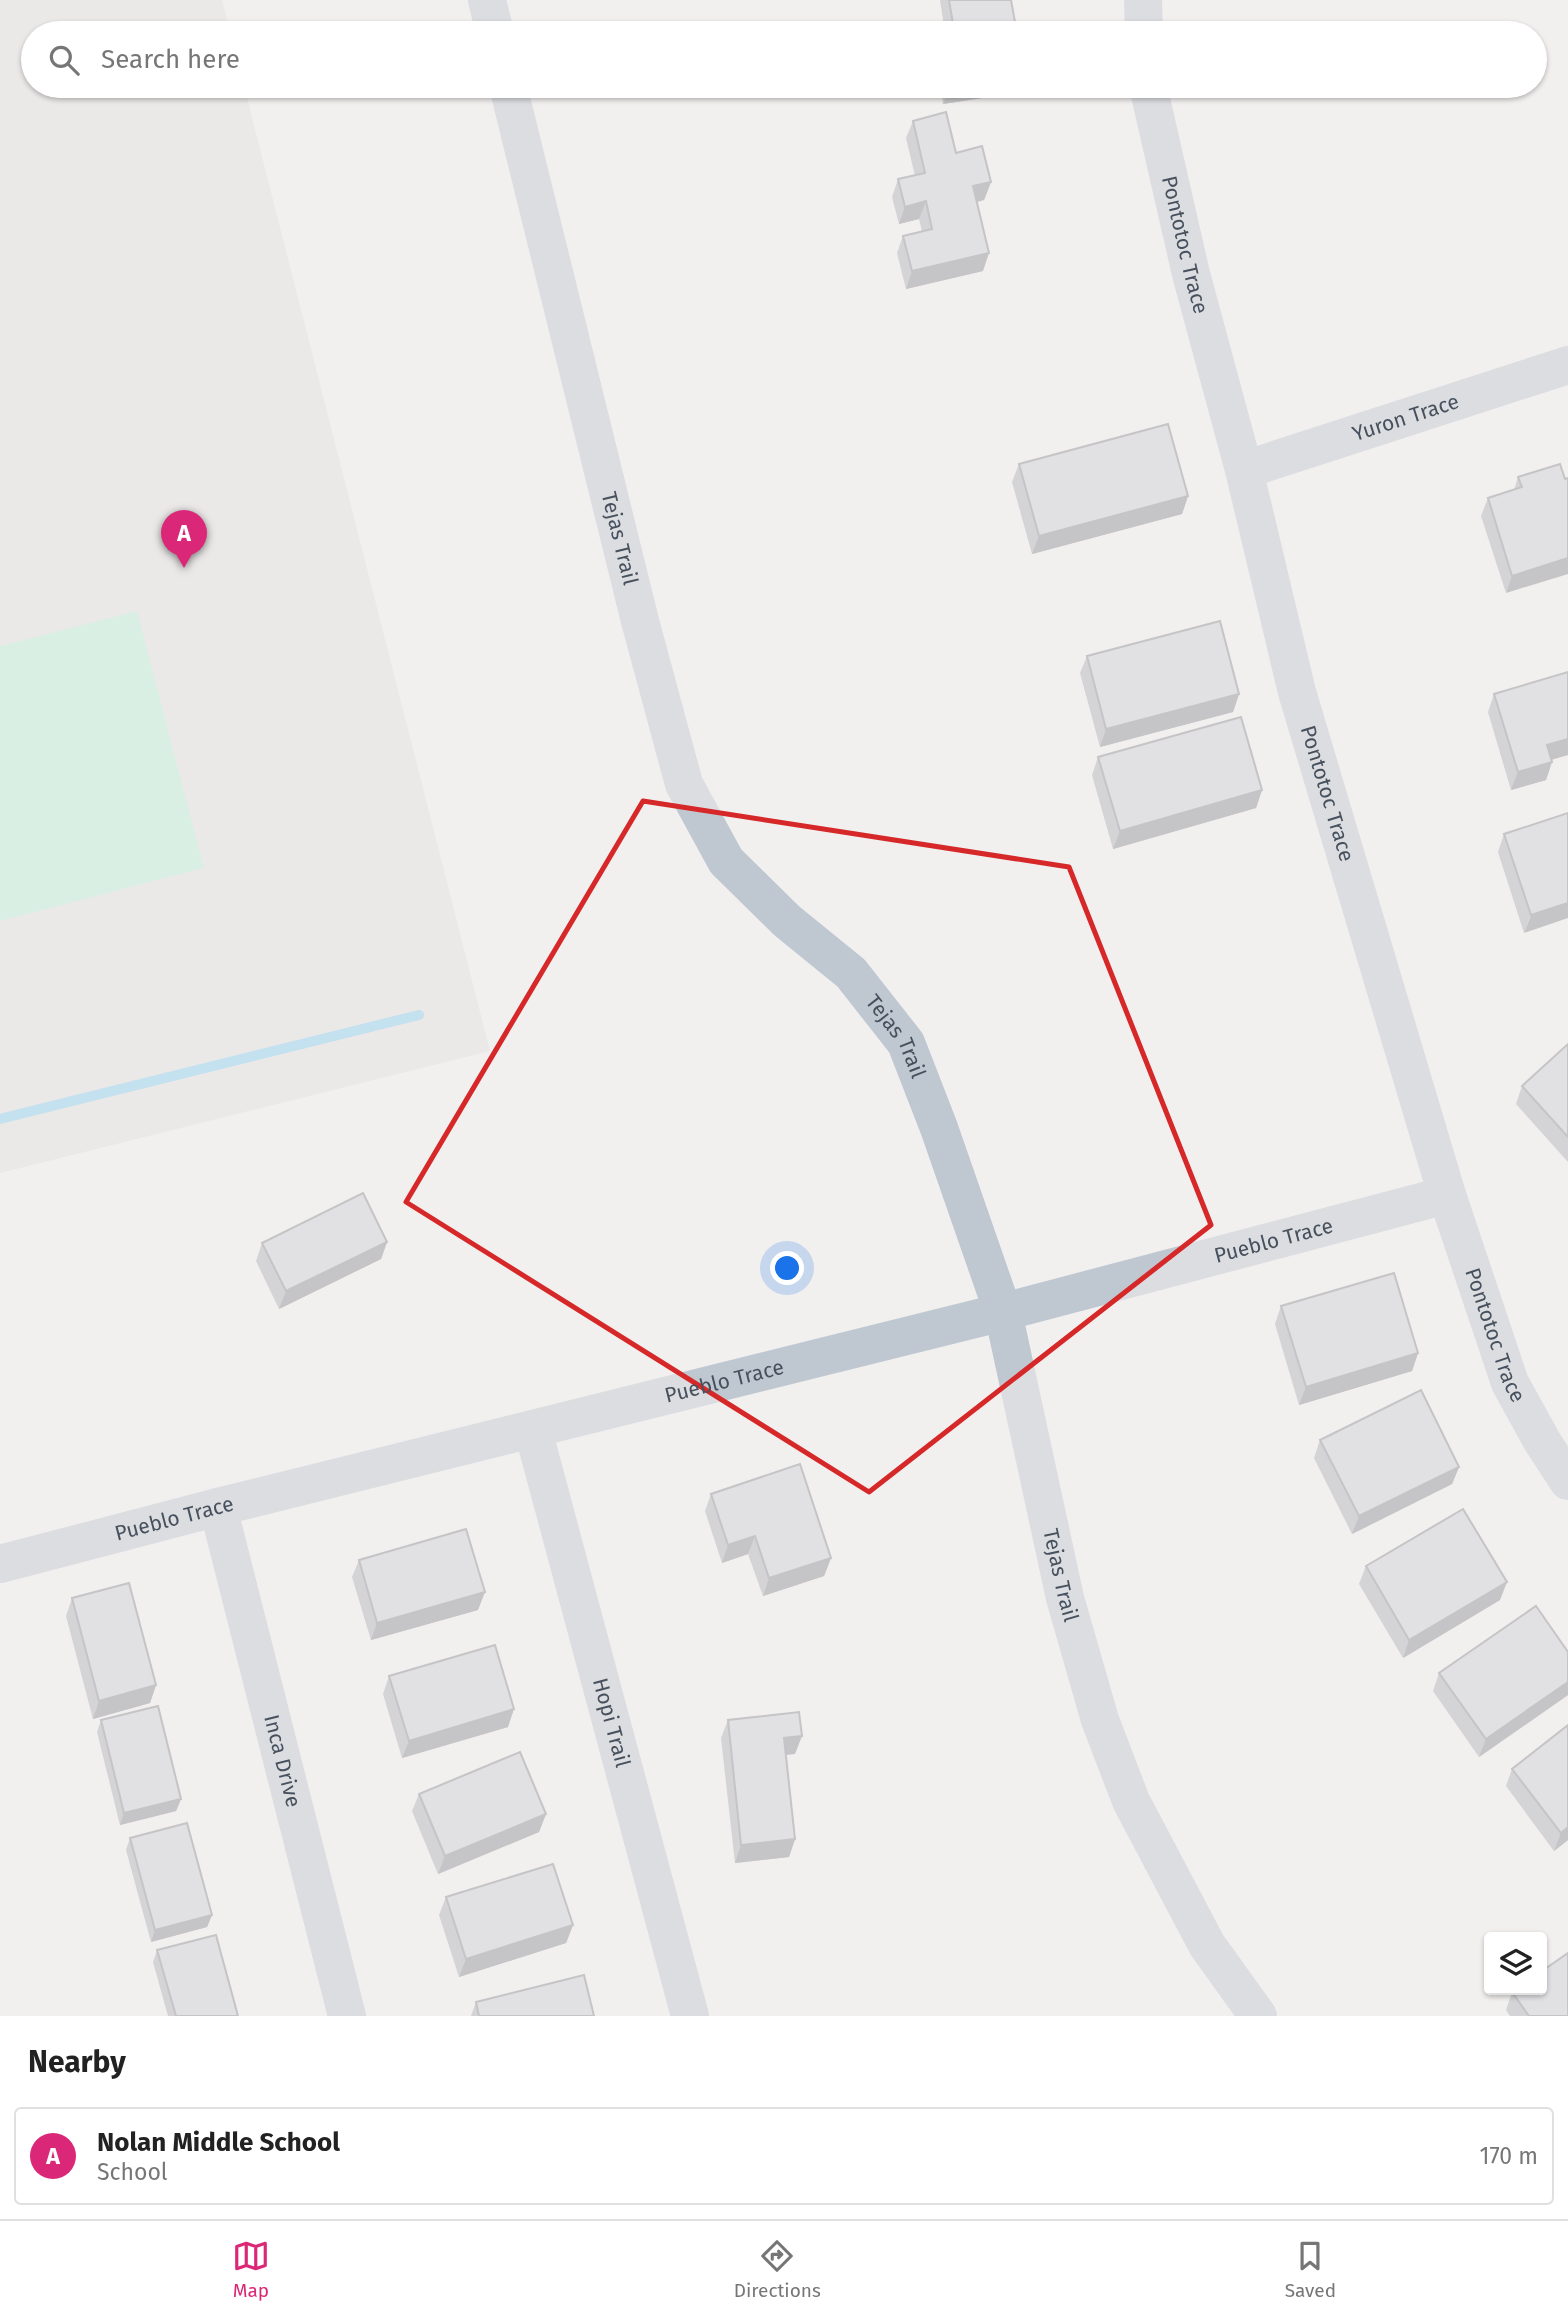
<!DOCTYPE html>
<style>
body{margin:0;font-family:"Fira Sans",sans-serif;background:#f6f6f6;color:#222}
.controls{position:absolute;right:21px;bottom:21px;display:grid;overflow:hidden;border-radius:7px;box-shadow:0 2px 5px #0004}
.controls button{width:63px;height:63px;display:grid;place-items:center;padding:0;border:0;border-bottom:2px solid #e0e0e0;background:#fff;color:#222;font:35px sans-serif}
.you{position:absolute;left:788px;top:1269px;width:24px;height:24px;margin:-18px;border:5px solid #fff;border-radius:50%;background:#1a73e8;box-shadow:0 0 0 10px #1a73e833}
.badge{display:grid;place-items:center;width:46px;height:46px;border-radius:50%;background:#db2777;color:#fff;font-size:23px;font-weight:700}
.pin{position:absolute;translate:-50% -58px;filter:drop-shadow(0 2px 4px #0008)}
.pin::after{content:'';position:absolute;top:37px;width:24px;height:21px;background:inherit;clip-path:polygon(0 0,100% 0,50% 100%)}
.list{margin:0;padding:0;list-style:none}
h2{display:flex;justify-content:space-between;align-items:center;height:91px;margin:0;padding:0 28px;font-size:30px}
h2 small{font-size:23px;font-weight:400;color:#767676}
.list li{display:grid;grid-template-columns:46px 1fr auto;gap:21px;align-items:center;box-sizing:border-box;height:98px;margin:0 14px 14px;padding:0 14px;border:2px solid #e0e0e0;border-radius:7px}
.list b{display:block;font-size:26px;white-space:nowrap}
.list p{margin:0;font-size:23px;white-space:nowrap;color:#767676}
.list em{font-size:23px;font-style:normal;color:#767676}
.icon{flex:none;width:38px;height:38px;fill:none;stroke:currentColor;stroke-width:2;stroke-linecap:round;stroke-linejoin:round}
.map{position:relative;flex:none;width:1568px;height:2016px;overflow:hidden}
.search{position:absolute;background:#fff;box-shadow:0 2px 5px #0004;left:21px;right:21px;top:21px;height:77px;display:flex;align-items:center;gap:18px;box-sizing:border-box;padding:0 24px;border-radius:38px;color:#767676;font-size:26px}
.sheet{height:203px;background:#fff}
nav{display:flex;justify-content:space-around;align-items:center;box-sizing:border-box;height:98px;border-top:2px solid #e0e0e0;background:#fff;font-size:19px;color:#767676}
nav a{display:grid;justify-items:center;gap:4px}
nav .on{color:#db2777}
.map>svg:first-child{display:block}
</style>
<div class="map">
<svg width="1568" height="2016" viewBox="0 0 1568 2016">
<rect width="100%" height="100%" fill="#f2efef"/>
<!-- education -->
<path fill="#e3e0e1" d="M0,0H222L231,33H33V86H244L490,1051L0,1173Z"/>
<!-- green -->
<path fill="#bdf0d5" d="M137,611L204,868L0,921V646Z"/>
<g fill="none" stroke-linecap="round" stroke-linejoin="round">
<!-- stream -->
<path stroke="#89d0ed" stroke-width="10" d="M0,1119L419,1015"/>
<!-- minor -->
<g stroke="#bfc8d1" stroke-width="38">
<path d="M487,0L495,33"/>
<path d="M1143,0L1144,33"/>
<path id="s1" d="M508,86L640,621L684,784L726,861L787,921L851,973L906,1043L939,1128L1003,1312L1065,1598L1100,1720L1131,1801L1207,1945L1258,2016"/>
<path id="s2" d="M1148,86L1191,274L1244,470L1297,692L1447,1195L1510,1383L1542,1441L1568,1481"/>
<path id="s3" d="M1244,470L1568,365"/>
<path id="s4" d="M533,1430L690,2016"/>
<path id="s5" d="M218,1507L347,2016"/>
<path id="s6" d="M0,1564L218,1507L1003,1312L1447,1195"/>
</g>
</g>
<!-- wall -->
<g fill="#afb1b6">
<path d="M940,0H1011L1017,33H938L940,26H944Z"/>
<path d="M940,86H1030L1028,91L943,104Z"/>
<path d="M913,121L956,153L991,182L984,200L977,202L983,271L906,289L897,253L903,236L922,231L919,219L899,224L892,197L898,179L915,176L906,138Z"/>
<path d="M1019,464L1188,496L1182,514L1032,554L1012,482Z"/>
<path d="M1560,464L1506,593L1481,516L1488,498L1514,490L1518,477Z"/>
<path d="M1087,656L1239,694L1233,712L1100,747L1080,673Z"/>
<path d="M1494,694L1552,760L1546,780L1511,790L1488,712Z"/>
<path d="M1098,757L1262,790L1256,808L1113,849L1092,775Z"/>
<path d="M1568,813L1524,933L1498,852L1504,834Z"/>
<path d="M1568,1044V1162L1516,1104L1522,1086Z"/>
<path d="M387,1242L381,1259L279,1309L256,1261L262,1243Z"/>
<path d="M1281,1306L1418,1353L1412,1371L1299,1405L1275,1324Z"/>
<path d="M1320,1440L1459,1467L1452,1484L1352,1534L1314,1458Z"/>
<path d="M711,1494L831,1558L824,1576L763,1596L748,1554L722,1563L705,1511Z"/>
<path d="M359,1560L478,1610L371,1640L352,1577Z"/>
<path d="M1366,1566L1500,1600L1403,1658L1359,1584Z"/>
<path d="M72,1598L156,1685L150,1703L93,1719L66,1616Z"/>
<path d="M1568,1652V1695L1479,1757L1433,1691L1439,1673Z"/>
<path d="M389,1676L508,1727L402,1758L383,1694Z"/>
<path d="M101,1720L181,1799L176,1811L120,1825L97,1732Z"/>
<path d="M728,1720L795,1754L786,1755L795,1839L789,1857L735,1863L721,1738Z"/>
<path d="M1512,1769L1568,1840L1554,1851L1506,1786Z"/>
<path d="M419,1794L546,1814L539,1832L438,1874L412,1811Z"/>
<path d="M130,1838L212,1915L207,1927L151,1942L126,1850Z"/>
<path d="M446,1897L573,1925L566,1943L459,1977L439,1915Z"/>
<path d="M157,1950L238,2016H168L153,1962Z"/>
<path d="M1512,1992L1568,2016H1510L1506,2010Z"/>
<path d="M476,2002L594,2016H471Z"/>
</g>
<!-- shaded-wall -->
<g fill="#8f9094">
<path d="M950,86H1030L1028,91L943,104Z"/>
<path d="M991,182L984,200L967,204L973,186Z"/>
<path d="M926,201L919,219L899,224L905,207Z"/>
<path d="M989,253L983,271L906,289L912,271Z"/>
<path d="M1188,496L1182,514L1032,554L1039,536Z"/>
<path d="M1568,558V574L1506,593L1512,576Z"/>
<path d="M1239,694L1233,712L1100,747L1106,729Z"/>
<path d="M1568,739V755L1541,763L1547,745Z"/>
<path d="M1552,762L1546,780L1511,790L1518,772Z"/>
<path d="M1262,790L1256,808L1113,849L1120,831Z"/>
<path d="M1568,903V918L1524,933L1531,915Z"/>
<path d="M387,1242L381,1259L279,1309L286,1291Z"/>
<path d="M1418,1353L1412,1371L1299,1405L1306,1387Z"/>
<path d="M1459,1467L1452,1484L1352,1534L1359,1516Z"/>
<path d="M755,1536L748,1554L722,1563L728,1545Z"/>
<path d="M831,1558L824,1576L763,1596L769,1578Z"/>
<path d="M1507,1582L1500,1600L1403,1658L1409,1640Z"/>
<path d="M485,1592L478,1610L371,1640L377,1623Z"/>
<path d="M1568,1682V1695L1479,1757L1486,1739Z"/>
<path d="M156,1685L150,1703L93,1719L99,1701Z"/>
<path d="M514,1709L508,1727L402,1758L409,1741Z"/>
<path d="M802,1736L795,1754L778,1755L784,1738Z"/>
<path d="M181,1799L176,1811L120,1825L124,1813Z"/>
<path d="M546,1814L539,1832L438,1874L445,1856Z"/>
<path d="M1568,1827V1840L1554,1851L1561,1833Z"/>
<path d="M795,1839L789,1857L735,1863L741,1845Z"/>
<path d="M212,1915L207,1927L151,1942L155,1930Z"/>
<path d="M573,1925L566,1943L459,1977L466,1959Z"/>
</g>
<!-- building -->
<g fill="#ccced4" stroke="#8f9094" stroke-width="2">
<path d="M949,0H1011L1017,33H941L940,26L953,24Z"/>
<path d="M946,112L956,153L982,146L991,182L973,186L989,253L912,271L903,236L932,229L926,201L905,207L898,179L925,173L913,121Z"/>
<path d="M1168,424L1188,496L1039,536L1019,464Z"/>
<path d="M1560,464L1565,479L1568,478V558L1512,576L1488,498L1522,487L1518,477Z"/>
<path d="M1220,621L1239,694L1106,729L1087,656Z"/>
<path d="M1568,672V739L1547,745L1552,762L1518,772L1494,694Z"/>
<path d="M1241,717L1262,790L1120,831L1098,757Z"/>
<path d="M1568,813V903L1531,915L1504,834Z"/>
<path d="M1568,1044V1137L1522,1086Z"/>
<path d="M363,1193L387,1242L286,1291L262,1243Z"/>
<path d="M1394,1273L1418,1353L1306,1387L1281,1306Z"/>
<path d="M1421,1390L1459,1467L1359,1516L1320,1440Z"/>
<path d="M800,1464L831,1558L769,1578L755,1536L728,1545L711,1494Z"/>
<path d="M1463,1509L1507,1582L1409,1640L1366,1566Z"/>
<path d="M466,1529L485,1592L377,1623L359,1560Z"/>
<path d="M129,1583L156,1685L99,1701L72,1598Z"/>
<path d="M1536,1606L1568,1652V1682L1486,1739L1439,1673Z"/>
<path d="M495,1645L514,1709L409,1741L389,1676Z"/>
<path d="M158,1706L181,1799L124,1813L101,1720Z"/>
<path d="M799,1712L802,1736L784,1738L795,1839L741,1845L728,1720Z"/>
<path d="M1568,1725V1827L1561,1833L1512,1769Z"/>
<path d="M520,1752L546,1814L445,1856L419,1794Z"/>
<path d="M187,1823L212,1915L155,1930L130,1838Z"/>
<path d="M553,1864L573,1925L466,1959L446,1897Z"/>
<path d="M216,1935L238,2016H176L157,1950Z"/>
<path d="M1568,1953V2016H1529L1512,1992L1516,1990H1542V1971Z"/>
<path d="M584,1975L594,2016H479L476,2002Z"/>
</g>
<!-- marked area -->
<path d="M0 0H1568V2016H0ZM643,801L1069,867L1211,1225L869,1492L406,1202Z" fill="#f2efef" fill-opacity=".55" fill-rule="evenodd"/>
<path fill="none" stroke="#d62828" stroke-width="5" stroke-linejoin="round" d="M643,801L1069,867L1211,1225L869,1492L406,1202Z"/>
<g text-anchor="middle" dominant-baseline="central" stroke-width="5" stroke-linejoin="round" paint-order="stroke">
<!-- street labels -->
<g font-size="21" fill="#47515d" stroke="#fff">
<text stroke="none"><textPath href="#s2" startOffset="163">Pontotoc Trace</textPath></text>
<text stroke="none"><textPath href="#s3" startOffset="170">Yuron Trace</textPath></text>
<text stroke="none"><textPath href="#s1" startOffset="466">Tejas Trail</textPath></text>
<text stroke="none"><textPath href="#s2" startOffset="730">Pontotoc Trace</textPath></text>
<text stroke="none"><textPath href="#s1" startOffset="1054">Tejas Trail</textPath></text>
<text stroke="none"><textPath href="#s6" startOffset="1314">Pueblo Trace</textPath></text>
<text stroke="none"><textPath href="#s2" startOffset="1297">Pontotoc Trace</textPath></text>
<text stroke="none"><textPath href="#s6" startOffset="747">Pueblo Trace</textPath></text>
<text stroke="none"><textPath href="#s6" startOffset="180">Pueblo Trace</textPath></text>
<text stroke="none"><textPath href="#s1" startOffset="1620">Tejas Trail</textPath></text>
<text stroke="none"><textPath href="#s4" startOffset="303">Hopi Trail</textPath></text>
<text stroke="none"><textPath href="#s5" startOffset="262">Inca Drive</textPath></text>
</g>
</g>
</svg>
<div class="controls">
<button><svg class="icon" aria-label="layers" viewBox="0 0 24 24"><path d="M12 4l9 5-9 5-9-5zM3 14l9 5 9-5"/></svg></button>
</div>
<div class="you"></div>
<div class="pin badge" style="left:184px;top:568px">A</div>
<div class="search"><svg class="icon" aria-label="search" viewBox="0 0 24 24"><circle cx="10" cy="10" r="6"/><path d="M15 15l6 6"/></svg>Search here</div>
</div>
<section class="sheet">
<h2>Nearby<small></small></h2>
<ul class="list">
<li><span class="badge">A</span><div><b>Nolan Middle School</b><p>School</p></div><em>170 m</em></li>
</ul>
</section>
<nav>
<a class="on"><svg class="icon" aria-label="map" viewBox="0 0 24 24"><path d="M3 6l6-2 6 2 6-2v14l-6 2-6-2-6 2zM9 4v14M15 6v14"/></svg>Map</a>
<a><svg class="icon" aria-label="directions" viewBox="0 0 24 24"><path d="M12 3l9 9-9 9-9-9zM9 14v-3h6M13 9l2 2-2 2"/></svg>Directions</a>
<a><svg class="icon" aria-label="saved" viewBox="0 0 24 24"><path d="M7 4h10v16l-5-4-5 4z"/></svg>Saved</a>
</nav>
